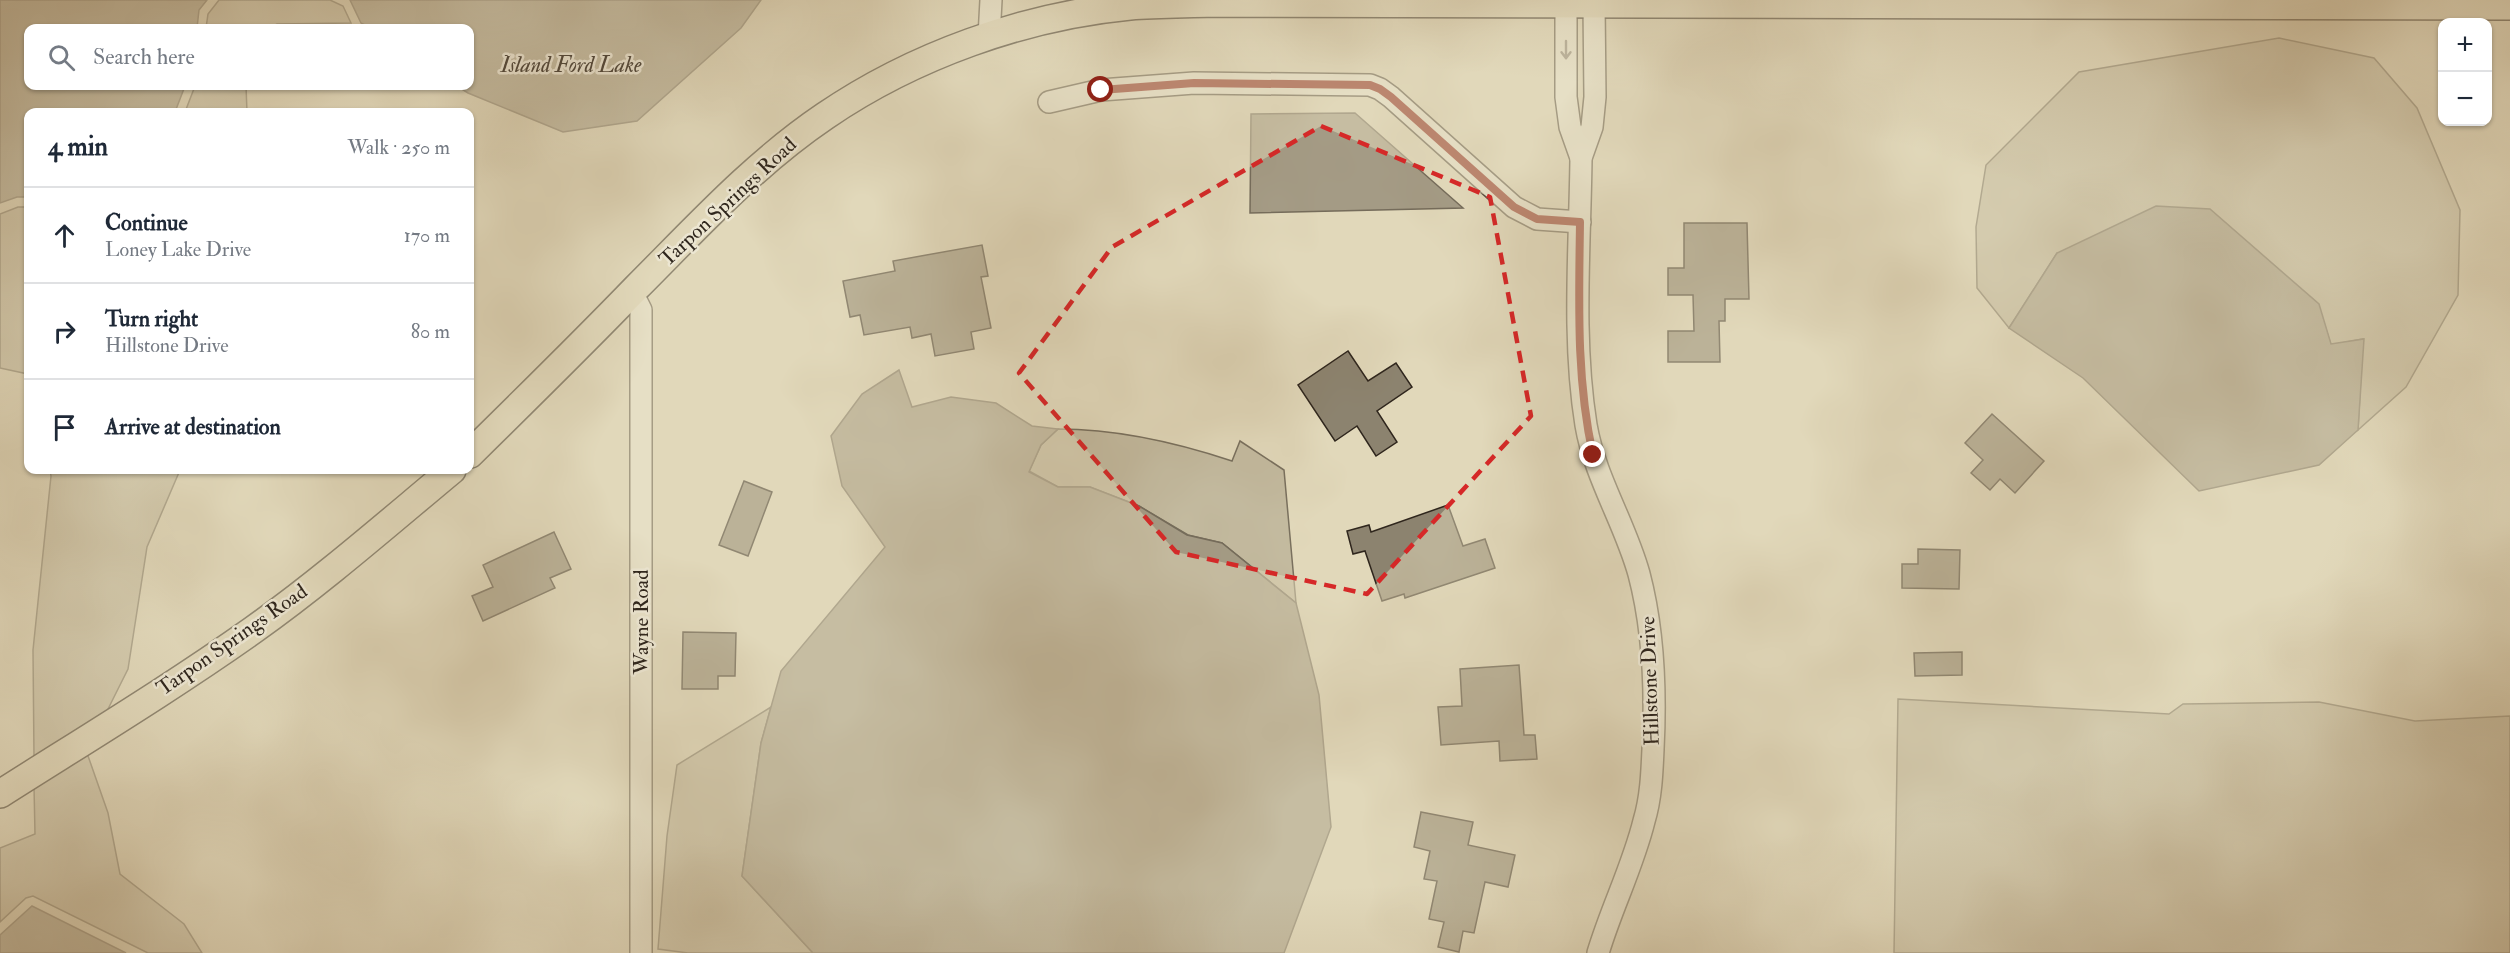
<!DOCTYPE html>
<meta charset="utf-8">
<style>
body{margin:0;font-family:"IM FELL Double Pica",serif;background:#f6f6f7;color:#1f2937}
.controls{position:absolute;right:18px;top:18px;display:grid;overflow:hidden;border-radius:12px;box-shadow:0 2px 4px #0004}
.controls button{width:54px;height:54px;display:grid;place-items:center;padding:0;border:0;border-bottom:2px solid #e0e1e3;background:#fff;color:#1f2937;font:30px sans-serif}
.stop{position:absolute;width:18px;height:18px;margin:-14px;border:4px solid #8f2418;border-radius:50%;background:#fff}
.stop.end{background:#8f2418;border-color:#fff;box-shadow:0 2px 6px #0008}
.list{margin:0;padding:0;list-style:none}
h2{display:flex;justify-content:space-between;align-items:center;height:78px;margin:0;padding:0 24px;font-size:26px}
h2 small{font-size:20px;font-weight:400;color:#747a83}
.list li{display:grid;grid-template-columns:39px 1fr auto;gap:18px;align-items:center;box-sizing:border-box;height:96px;padding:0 24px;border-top:2px solid #e0e1e3}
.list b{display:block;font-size:22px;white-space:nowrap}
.list p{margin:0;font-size:20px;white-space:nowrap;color:#747a83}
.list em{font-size:20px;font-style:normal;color:#747a83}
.icon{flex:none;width:33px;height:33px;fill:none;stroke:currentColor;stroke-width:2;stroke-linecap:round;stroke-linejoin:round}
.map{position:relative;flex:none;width:2510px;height:953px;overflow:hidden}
.search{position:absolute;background:#fff;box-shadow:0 2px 4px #0004;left:24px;top:24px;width:450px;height:66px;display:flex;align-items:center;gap:15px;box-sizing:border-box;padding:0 21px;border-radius:12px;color:#747a83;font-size:22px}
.panel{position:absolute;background:#fff;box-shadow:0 2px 4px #0004;left:24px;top:108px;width:450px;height:366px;border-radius:12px}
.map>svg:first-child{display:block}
</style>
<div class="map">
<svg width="2510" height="953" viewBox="0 0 2510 953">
<rect width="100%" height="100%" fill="#e1d8ba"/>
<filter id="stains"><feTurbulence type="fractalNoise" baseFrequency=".00333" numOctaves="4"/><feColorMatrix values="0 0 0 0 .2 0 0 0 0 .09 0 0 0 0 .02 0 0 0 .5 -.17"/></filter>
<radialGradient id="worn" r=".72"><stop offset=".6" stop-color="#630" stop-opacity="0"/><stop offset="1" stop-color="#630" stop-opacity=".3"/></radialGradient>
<!-- green -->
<g fill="#c3ba9f" stroke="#79705e" stroke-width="1.5">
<path d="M219,0H330L343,6L351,23L277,24L270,28H206L208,14Z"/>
<path d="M2279,38L2374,58L2417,108L2460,210L2458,295L2406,387L2358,430L2363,339L2331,345L2318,304L2290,280L2057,253L2009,328L1977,288L1976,227L1986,165L2079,72Z"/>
<path d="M195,86H246L247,112H185Z"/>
<path d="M18,207H28V374L0,368V214Z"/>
<path d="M1058,429C1118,429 1175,442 1232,461L1240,441L1284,470L1296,603L1222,543L1188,535L1139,506L1090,487H1058L1029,471L1041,445Z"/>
<path d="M50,470H180L147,547L128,669L106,713L34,758L33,650L51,476Z"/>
<path d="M1898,699L2169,714L2183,704L2319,702L2415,721L2510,716V953H1894Z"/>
<path d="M771,707L761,743L742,876L813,953H688L658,949L667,836L677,765Z"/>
<path d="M87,753L108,813L120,874L184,924L202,953H148L33,896L26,898L0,922V848L35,834L34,786Z"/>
</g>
<!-- water -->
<g fill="#a49b85" stroke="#756c5b" stroke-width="1.5">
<path d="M0,0H207L199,10L197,28H28V86H185L175,112H28V197H17L0,203Z"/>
<path d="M350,0H761L741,28L637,121L563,132L468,93L457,86H470V28H370L361,23Z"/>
<path d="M1355,113L1463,208L1250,213L1251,114Z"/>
<path d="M2156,206L2210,209L2319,304L2331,344L2364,339L2358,430L2319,465L2199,491L2083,378L2009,328L2057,253Z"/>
<path d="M899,370L912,407L951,397L996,403L1032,426L1058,429L1041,445L1029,472L1058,487H1090L1139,506L1187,535L1222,543L1296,603L1319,695L1331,827L1284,953H813L742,876L761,743L781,671L885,547L842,486L831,436L862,394Z"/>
<path d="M32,906L126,953H0V935Z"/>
</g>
<!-- building -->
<g fill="#8c836f" stroke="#2f261d" stroke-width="1.5">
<path d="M1684,223H1747L1749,299H1725V321H1719L1720,362H1668V331H1694L1693,295H1668V268H1684Z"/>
<path d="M982,245L988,276L981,277L991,328L971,332L974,349L935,356L931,334L912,338L910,327L864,335L860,315L850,317L843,281L895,271L893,261Z"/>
<path d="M1348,351L1368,381L1396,363L1412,387L1377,411L1397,442L1376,456L1357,426L1335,441L1298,385Z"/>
<path d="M1992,414L2044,461L2015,493L2000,479L1990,490L1971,473L1983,460L1965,443Z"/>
<path d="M744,481L772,492L748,556L719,545Z"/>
<path d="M1448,505L1463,546L1485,539L1495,568L1405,598L1404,594L1382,601L1365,551L1353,554L1347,531L1369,525L1371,532Z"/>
<path d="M554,532L571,569L550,578L555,588L483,621L472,596L493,587L483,565Z"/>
<path d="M1918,549L1960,550L1959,589L1902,588V564H1918Z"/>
<path d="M683,632L736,633L735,676H718V689H682Z"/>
<path d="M1962,652V675L1915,676L1914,653Z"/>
<path d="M1519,665L1524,735H1535L1537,759L1500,761L1499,741L1441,745L1438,707L1462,706L1460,669Z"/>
<path d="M1421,812L1473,822L1468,845L1515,855L1508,887L1485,882L1474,933L1463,931L1459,952L1438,947L1444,922L1429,919L1437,881L1424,879L1430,851L1414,847Z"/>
</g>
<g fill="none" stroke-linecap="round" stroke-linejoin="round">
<defs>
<g id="minor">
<path d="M1566,4V97L1570,127L1581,158"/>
<path d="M1594,4L1595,97L1592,127L1581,158C1580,247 1572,338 1586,425C1595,478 1625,523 1639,574C1654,631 1656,690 1653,749C1652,773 1651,798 1644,821C1633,866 1611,909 1598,953"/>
<path d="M989,37L991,0"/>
<path d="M1049,102L1101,90L1194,83L1370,85L1380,89L1391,97L1514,207L1537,219L1580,222"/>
<path d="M632,292L641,310V953"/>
</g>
<g id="major">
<path d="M470,454C526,399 582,344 637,287C697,227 754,164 825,116C913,56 1024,16 1130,6C1157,4 1184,4 1212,3L2510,6"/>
<path d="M0,794C85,740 171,688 253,630C322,581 387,524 452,470"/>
</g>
</defs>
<!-- minor casing -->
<use href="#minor" stroke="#5c5244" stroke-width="24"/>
<!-- major casing -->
<use href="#major" stroke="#2f261d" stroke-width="30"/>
<!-- minor -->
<use href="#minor" stroke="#ece6d2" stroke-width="21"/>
<!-- major -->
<use href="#major" stroke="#e1d8ba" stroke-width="27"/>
</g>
<!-- one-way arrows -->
<defs><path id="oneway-shaft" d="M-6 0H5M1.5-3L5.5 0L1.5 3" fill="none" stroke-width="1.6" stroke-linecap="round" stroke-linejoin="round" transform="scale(1.5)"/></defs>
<use stroke="#8e8678" href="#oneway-shaft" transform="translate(1566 50) rotate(90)"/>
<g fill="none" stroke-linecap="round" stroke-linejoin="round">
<!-- route -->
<path stroke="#8f2418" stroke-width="8" d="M1101,90L1194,83L1370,85L1380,89L1391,97L1514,207L1537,219L1580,222C1579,301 1576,378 1593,455"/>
</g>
<!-- marked area -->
<path d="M0 0H2510V953H0ZM1321,126L1490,197L1531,416L1367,594L1176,552L1019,373L1112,247Z" fill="#e1d8ba" fill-opacity=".55" fill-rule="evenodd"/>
<path fill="none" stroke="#d62828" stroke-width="4.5" stroke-dasharray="12 8" stroke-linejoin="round" d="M1321,126L1490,197L1531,416L1367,594L1176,552L1019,373L1112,247Z"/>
<g text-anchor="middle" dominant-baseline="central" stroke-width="5" stroke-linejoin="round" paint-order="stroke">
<!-- street labels -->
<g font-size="21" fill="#2f261d" stroke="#ece6d2">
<text transform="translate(728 202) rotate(-43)">Tarpon Springs Road</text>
<text transform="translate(641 622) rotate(-90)">Wayne Road</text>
<text transform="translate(232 640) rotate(-35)">Tarpon Springs Road</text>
<text transform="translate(1650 681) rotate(-92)">Hillstone Drive</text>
</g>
<!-- water labels -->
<g font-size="22" font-style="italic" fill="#52493c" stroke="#ece6d2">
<text x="571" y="65">Island Ford Lake</text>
</g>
</g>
<rect width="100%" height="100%" filter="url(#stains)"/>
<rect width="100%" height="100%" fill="url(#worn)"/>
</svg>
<div class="controls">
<button>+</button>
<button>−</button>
</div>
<div class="stop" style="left:1101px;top:90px"></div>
<div class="stop end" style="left:1593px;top:455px"></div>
<div class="search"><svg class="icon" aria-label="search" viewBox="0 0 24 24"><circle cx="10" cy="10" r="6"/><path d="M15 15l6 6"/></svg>Search here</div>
<section class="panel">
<h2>4 min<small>Walk · 250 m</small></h2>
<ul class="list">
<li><svg class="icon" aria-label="ahead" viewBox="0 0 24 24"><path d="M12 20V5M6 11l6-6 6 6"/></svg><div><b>Continue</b><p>Loney Lake Drive</p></div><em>170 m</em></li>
<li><svg class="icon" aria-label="right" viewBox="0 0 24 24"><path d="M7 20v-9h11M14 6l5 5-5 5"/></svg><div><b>Turn right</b><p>Hillstone Drive</p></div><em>80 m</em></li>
<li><svg class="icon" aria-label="arrive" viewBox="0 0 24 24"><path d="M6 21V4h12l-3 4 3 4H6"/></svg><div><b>Arrive at destination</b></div></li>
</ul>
</section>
</div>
